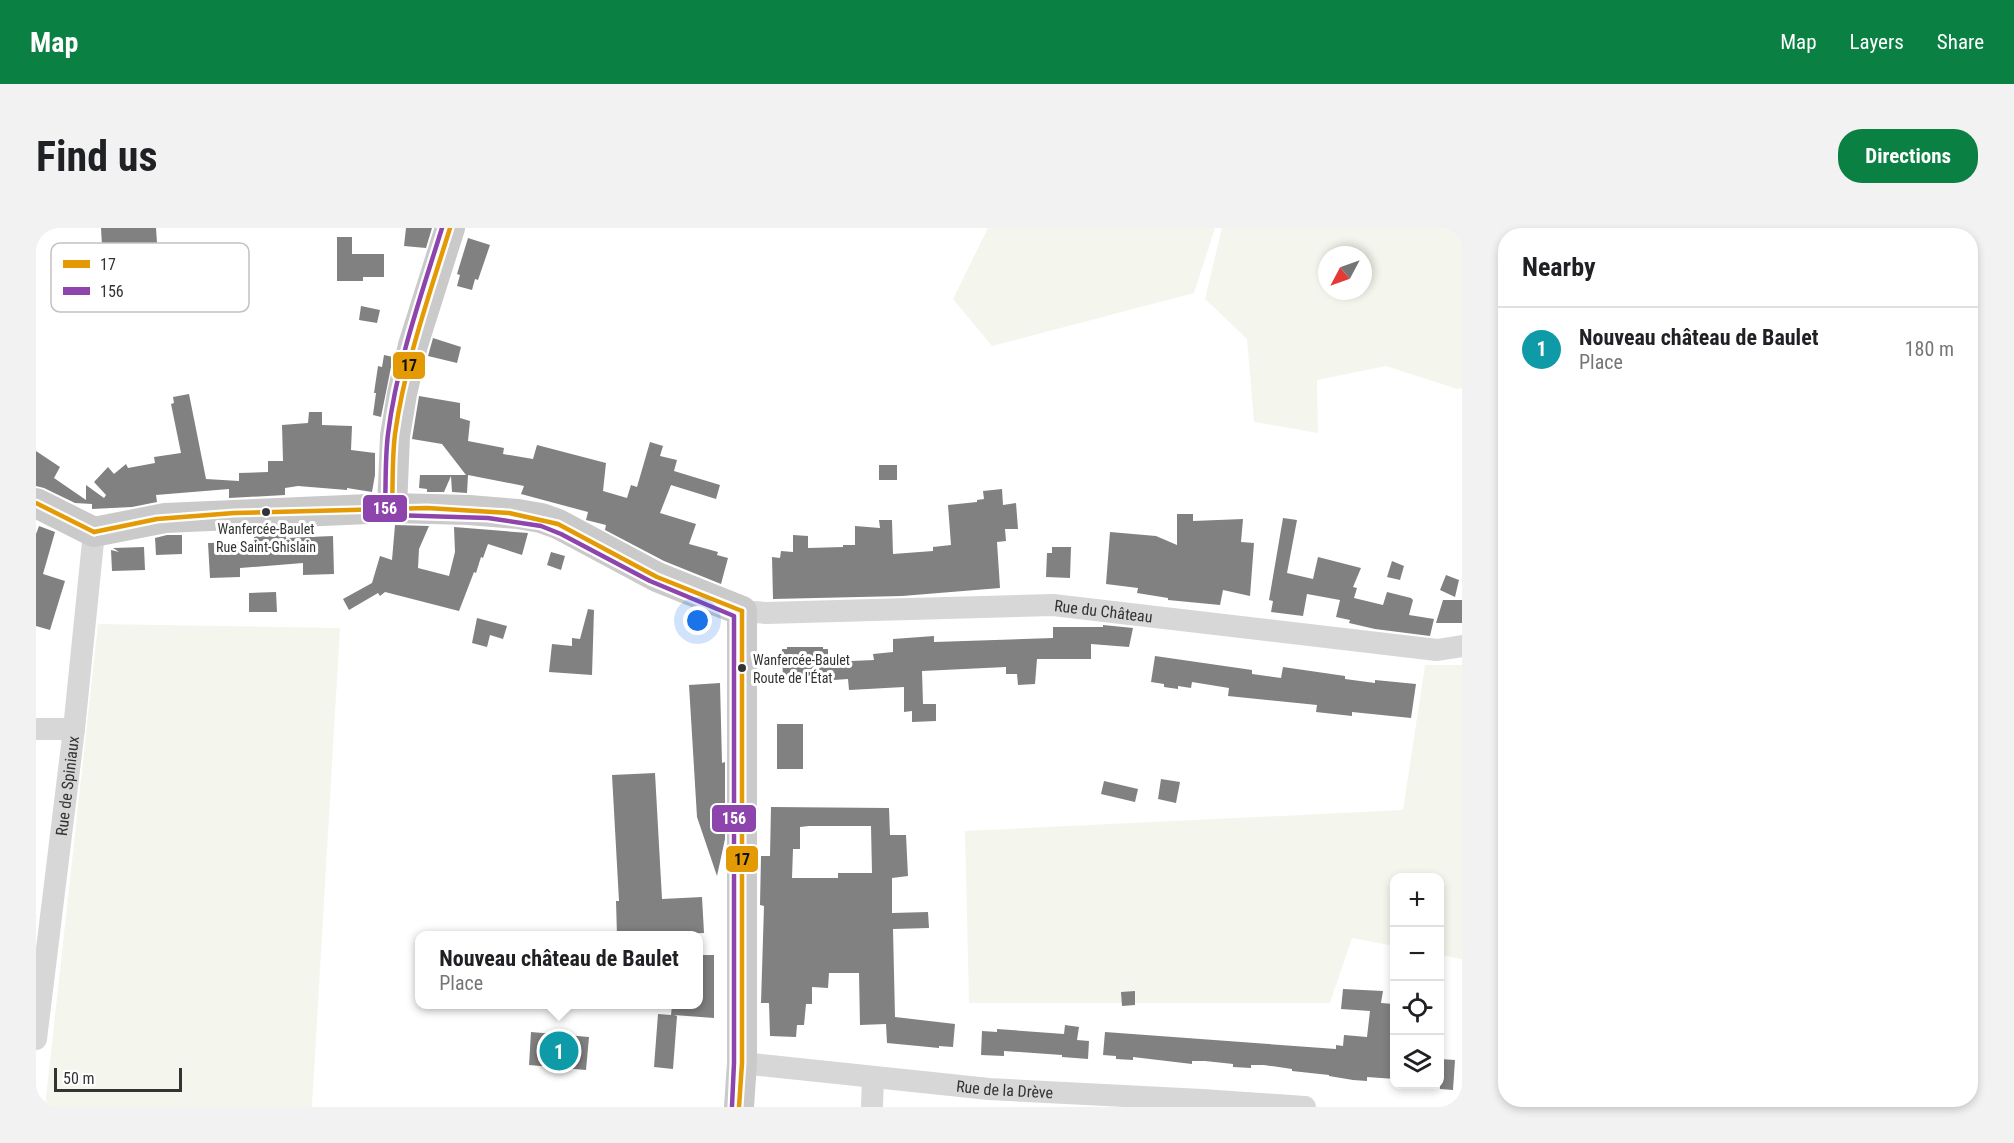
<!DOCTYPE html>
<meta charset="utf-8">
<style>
body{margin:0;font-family:"Roboto Condensed",sans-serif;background:#f2f2f2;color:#202124}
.controls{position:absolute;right:18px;bottom:18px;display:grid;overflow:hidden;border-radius:12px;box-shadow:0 3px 9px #0003}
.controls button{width:54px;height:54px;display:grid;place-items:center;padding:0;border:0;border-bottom:2px solid #e0e0e0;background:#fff;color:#202124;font:30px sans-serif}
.compass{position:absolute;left:1282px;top:18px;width:54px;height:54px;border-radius:50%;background:#fff;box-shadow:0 3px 9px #0003;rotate:229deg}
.scale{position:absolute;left:18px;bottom:15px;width:128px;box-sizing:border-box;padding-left:6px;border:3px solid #333;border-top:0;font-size:16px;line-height:21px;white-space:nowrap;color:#333;-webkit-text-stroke:4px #fff;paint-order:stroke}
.you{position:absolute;left:662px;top:393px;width:21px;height:21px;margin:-15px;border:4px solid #fff;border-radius:50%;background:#1a73e8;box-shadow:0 0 0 9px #1a73e833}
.badge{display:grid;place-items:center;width:39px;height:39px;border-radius:50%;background:#0b8043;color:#fff;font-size:20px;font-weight:700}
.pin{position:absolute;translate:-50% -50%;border:3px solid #fff;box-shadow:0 2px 6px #0006}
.popup{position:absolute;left:379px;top:703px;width:288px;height:78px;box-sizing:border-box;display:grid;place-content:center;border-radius:12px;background:#fff;filter:drop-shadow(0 2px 4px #0005);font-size:20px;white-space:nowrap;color:#757577}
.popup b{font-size:22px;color:#202124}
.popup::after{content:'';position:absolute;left:50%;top:100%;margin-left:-12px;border:12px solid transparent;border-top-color:#fff}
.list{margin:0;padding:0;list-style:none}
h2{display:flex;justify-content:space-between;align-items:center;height:78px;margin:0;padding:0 24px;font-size:26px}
h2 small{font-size:20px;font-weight:400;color:#757577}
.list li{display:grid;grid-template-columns:39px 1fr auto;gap:18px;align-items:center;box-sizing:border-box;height:84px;padding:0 24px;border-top:2px solid #e0e0e0}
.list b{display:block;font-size:22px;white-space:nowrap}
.list p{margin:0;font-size:20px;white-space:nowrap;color:#757577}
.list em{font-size:20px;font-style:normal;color:#757577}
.icon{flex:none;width:33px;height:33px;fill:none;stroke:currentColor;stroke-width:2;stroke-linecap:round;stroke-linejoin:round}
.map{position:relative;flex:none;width:1426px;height:879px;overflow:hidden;border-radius:24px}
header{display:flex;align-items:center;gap:36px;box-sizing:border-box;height:84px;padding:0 30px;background:#0b8043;color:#fff}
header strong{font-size:28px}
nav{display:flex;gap:33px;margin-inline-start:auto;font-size:21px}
.intro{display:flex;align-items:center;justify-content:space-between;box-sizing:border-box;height:144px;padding:0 36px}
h1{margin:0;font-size:42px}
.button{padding:15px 27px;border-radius:24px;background:#0b8043;color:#fff;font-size:21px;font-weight:700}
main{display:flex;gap:36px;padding:0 36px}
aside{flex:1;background:#fff;border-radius:24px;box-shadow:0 3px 9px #0003}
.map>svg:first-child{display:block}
</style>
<header>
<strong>Map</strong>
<nav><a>Map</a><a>Layers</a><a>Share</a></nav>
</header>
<div class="intro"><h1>Find us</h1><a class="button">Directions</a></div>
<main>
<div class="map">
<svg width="1426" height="879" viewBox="0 0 1426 879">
<rect width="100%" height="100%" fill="#fff"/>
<!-- green -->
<g fill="#f4f6ed" fill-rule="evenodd">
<path d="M952,0H1179L1158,65L956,118L917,71Z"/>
<path d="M1186,0H1426V160L1421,161L1350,138L1281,152L1282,205L1218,194L1211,111L1169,71ZM1291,27H1327V63H1291Z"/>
<path d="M62,396L304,400L276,879H9Z"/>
<path d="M1389,437H1426V731L1404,727V650H1358V718L1316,710L1294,775H933L929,603L1367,582Z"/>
</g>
<!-- building -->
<g fill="#818181" fill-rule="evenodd">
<path d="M65,0H120L121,15L66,18Z"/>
<path d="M370,0H396L390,20L368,18Z"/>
<path d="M301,9H316V26H348V49H327V53H301Z"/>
<path d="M432,10L454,17L442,52L439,51L436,62L421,58L424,47L421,46Z"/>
<path d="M325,78L344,82L341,95L323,92Z"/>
<path d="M397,110L425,119L421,135L392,128Z"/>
<path d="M348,127L357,129L345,189L337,187L340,165H338L342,138L346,139Z"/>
<path d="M153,166L170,251L203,253V245L232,244V233H247L246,197L272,195L273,184H286V197L316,198L315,222L339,225V247L336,264L311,260V262L262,258L249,260V267L193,270V261L120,267L121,274L96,279L56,281V276L39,275L8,260L0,258V223L24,239L18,250L50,272V257L68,270L70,267L58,254L72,239L78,246L90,236L92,240L119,235L118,229L145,225L135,176L138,175L137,169Z"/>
<path d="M383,168L424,175V190L434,193L432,213L468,220L467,226L497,231L501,217L570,235L567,263L591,270L595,257L601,259L614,214L627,218L624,228L641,232L638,243L684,257L680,271L635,257L624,285L660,296L653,316L682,324L681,327L692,330L685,356L628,333L569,302L570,297L550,292L552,284L485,266L488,258L432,247L431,265L416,264L415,248L408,264H391V261L383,260L384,247H430L406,216L376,211Z"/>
<rect x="843" y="237" width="18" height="15"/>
<path d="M966,261L967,277L980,275L982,301H969L970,313L961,314L964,360L866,368L737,371L736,329L744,330L745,323L757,324V307L772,308V320L807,319V317H819V298L844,300L843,292H856L857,326L897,323V319L915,317L912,277L941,274V272L948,271L947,263Z"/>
<path d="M1141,286H1157V293L1207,291L1205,314L1218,315L1214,368L1187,362L1184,377L1132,372V370L1101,365L1102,360L1070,356L1074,304L1120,308L1141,317Z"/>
<path d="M1247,290L1261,292L1251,345L1277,351L1282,329L1325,340L1317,359L1321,360L1318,370L1347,377L1351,364L1375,370L1377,372L1373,387L1398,391L1394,408L1339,401L1313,395L1314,392L1300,389L1304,372L1271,366L1267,388L1235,384L1237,373L1233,372Z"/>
<path d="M359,297L393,298L383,321L382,340L413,348L419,324L418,299L492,305L486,327L452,316L447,330L445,329L440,345L438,344L423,383L349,364L344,368L342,365L313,382L307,371L336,355L344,328L356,332Z"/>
<path d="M3,298L19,304L7,346L29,353L14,402L0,398V306Z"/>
<path d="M250,302V310L297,308L298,346L267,347V335L204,340V349L174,350L172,315L218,314V303Z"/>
<path d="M131,307H146V326L120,327L119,310Z"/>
<path d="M108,319L109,342L76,343L75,322L83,324L77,320Z"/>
<path d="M1016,319H1035L1034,350L1010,349L1011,325H1016Z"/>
<path d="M515,324L529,328L525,342L511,337Z"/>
<path d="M1356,333L1368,338L1364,352L1351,349Z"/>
<path d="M1410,347L1423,352L1419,369L1404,362Z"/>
<path d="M240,364L241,384H213V365Z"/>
<path d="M1407,372H1426V395H1400Z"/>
<path d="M552,381L558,382L556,447L513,444L516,416L536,418V410L544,411Z"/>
<path d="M441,390L471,398L467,411L454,407L451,419L436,415Z"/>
<path d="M1067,397L1097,400L1093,419L1055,416V431H1001L999,456L982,457L981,446H970V439L886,443L887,476H900V493L876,494V483L868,484V459L813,462L812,451L756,455V452L747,453L746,421H751V419H787V421H792V434L838,432L837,426L857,424V411L898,408V414L1017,410V399H1067Z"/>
<path d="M1119,428L1216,442V446L1245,450L1247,439L1309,448V451L1339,455V452L1380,456L1375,490L1316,484V488L1280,484L1281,477L1192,468L1193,460L1156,454L1155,460L1142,458V461L1128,459V456L1115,454Z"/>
<path d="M684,455L686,535L689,534V611L681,648L661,589L653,457Z"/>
<rect x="741" y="496" width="26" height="45"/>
<path d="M619,545L626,671L666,669L668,705L581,708L580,673H583L576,547Z"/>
<path d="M1125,551L1144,554L1140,575L1122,571Z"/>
<path d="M1068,553L1102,561L1099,574L1065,566Z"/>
<path d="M735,579L853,580L854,607H870L872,648L856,650V685L892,684L893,700L857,701L859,789L919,796L917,819L903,818V820L851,815L850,796L824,797L823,745H793L792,760L776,759V776H770L768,797H761L760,809L734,808L733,775H725L728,678L724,677L725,628H734ZM773,598H835L836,645H802V650H756L757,621H764V599Z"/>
<path d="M663,727H678V790L638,787L641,788L637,841L618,839L622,786L635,787L636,777H663Z"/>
<path d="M1307,761L1347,763L1345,775L1359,776V851L1331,849V853L1317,852L1293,848V847L1256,843V841L1228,837H1215V840L1197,839V836L1169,833H1156V836L1097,829V832L1080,831V828L1067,827L1069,804L1300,821V817L1307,818L1308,807L1331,809L1334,783L1305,781Z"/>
<path d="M1099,763V777L1086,778L1085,764Z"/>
<path d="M1029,797L1043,799L1041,812L1053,813L1052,831L1026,829V827L968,823V828L945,827L946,803L961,804V801L1028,806Z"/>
<path d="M495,804L553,809L550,842L493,837Z"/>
<path d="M1404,831L1419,832L1417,862L1404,861Z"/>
</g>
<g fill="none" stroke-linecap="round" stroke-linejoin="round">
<!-- minor -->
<g stroke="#d7d7d7" stroke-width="22">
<path id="s1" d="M706,383L730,385L1017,377L1401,422L1426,418"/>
<path d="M0,501H38"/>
<path id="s2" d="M0,811L38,501L58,304"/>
<path id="s3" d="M706,835L953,861L1166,872L1269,879"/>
<path d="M836,879L837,849"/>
</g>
<!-- major -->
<g stroke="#cacaca" stroke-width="30">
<path d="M0,275L58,304L129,290L356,280L433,282L482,286L505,290L522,296L621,349L706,383V835L703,879"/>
<path d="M356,280L359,208L366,166L377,117L414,0"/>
</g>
<defs>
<g id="bus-1">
<path d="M0,275L58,304"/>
<path d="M356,280C357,256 356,230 359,206C369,135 393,68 414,0"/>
<path d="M58,304L121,291L198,285L391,280L473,285L522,296L621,349L706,383"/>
<path d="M703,879L706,835V383"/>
</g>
<path id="bus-2" d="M406,0C385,68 361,135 352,206C349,230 350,255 349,280L350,285L356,287L452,290L505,298L525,306L614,353L698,388V835L696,878"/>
</defs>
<!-- bus-1 casing -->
<use href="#bus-1" stroke="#fff" stroke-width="9"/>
<!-- bus-2 casing -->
<use href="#bus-2" stroke="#fff" stroke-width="9"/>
<!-- bus-1 -->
<use href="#bus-1" stroke="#e39a05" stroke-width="4.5"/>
<!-- bus-2 -->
<use href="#bus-2" stroke="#8e44ad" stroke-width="4.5"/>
</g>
<!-- markers -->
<g fill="#333" stroke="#fff" stroke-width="2">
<circle cx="230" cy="284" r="5"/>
<circle cx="706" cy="440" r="5"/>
</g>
<g text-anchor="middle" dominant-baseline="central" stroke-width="6" stroke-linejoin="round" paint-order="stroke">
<!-- bus labels -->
<g font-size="14" fill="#333" stroke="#fff">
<text x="230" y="301">Wanfercée-Baulet<tspan x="230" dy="18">Rue Saint-Ghislain</tspan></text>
<text x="717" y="432" text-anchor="start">Wanfercée-Baulet<tspan x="717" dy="18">Route de l'État</tspan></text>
</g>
<!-- street labels -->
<g font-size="16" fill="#333" stroke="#fff">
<text stroke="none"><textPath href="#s1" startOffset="362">Rue du Château</textPath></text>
<text stroke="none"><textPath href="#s2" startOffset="255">Rue de Spiniaux</textPath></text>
<text stroke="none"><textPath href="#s3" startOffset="264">Rue de la Drève</textPath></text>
</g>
</g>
<!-- legend -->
<rect x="15" y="15" width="198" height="69" rx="9" fill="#fff" stroke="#c2c2c2" stroke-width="1.5"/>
<rect x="27" y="32" width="27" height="8" fill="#e39a05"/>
<rect x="27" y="59" width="27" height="8" fill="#8e44ad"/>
<g font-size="16" fill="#333">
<text x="64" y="42">17</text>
<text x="64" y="69">156</text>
</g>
<g stroke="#fff" stroke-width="2">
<rect x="356" y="123" width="34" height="29" rx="6" fill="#e39a05"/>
<rect x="326" y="266" width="46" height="29" rx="6" fill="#8e44ad"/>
<rect x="675" y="576" width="46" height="29" rx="6" fill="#8e44ad"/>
<rect x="689" y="617" width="34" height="28" rx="6" fill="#e39a05"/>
</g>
<g font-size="16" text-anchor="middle" font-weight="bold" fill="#fff">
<text x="349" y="286">156</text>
<text x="698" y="596">156</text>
</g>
<g font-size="16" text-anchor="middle" font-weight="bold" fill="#111">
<text x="373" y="143">17</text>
<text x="706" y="637">17</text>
</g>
</svg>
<div class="controls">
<button>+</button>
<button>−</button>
<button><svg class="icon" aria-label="locate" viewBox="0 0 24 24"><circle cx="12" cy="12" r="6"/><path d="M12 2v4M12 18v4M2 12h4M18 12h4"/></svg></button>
<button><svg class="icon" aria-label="layers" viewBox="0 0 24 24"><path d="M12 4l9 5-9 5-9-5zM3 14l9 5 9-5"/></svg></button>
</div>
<svg class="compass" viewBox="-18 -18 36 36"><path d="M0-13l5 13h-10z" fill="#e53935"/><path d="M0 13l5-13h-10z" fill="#757577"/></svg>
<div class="scale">50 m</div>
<div class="you"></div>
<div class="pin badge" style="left:523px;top:823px;background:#0f9aa8">1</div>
<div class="popup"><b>Nouveau château de Baulet</b>Place</div>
</div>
<aside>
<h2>Nearby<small></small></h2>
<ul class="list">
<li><span class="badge" style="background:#0f9aa8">1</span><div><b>Nouveau château de Baulet</b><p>Place</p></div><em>180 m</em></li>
</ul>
</aside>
</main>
